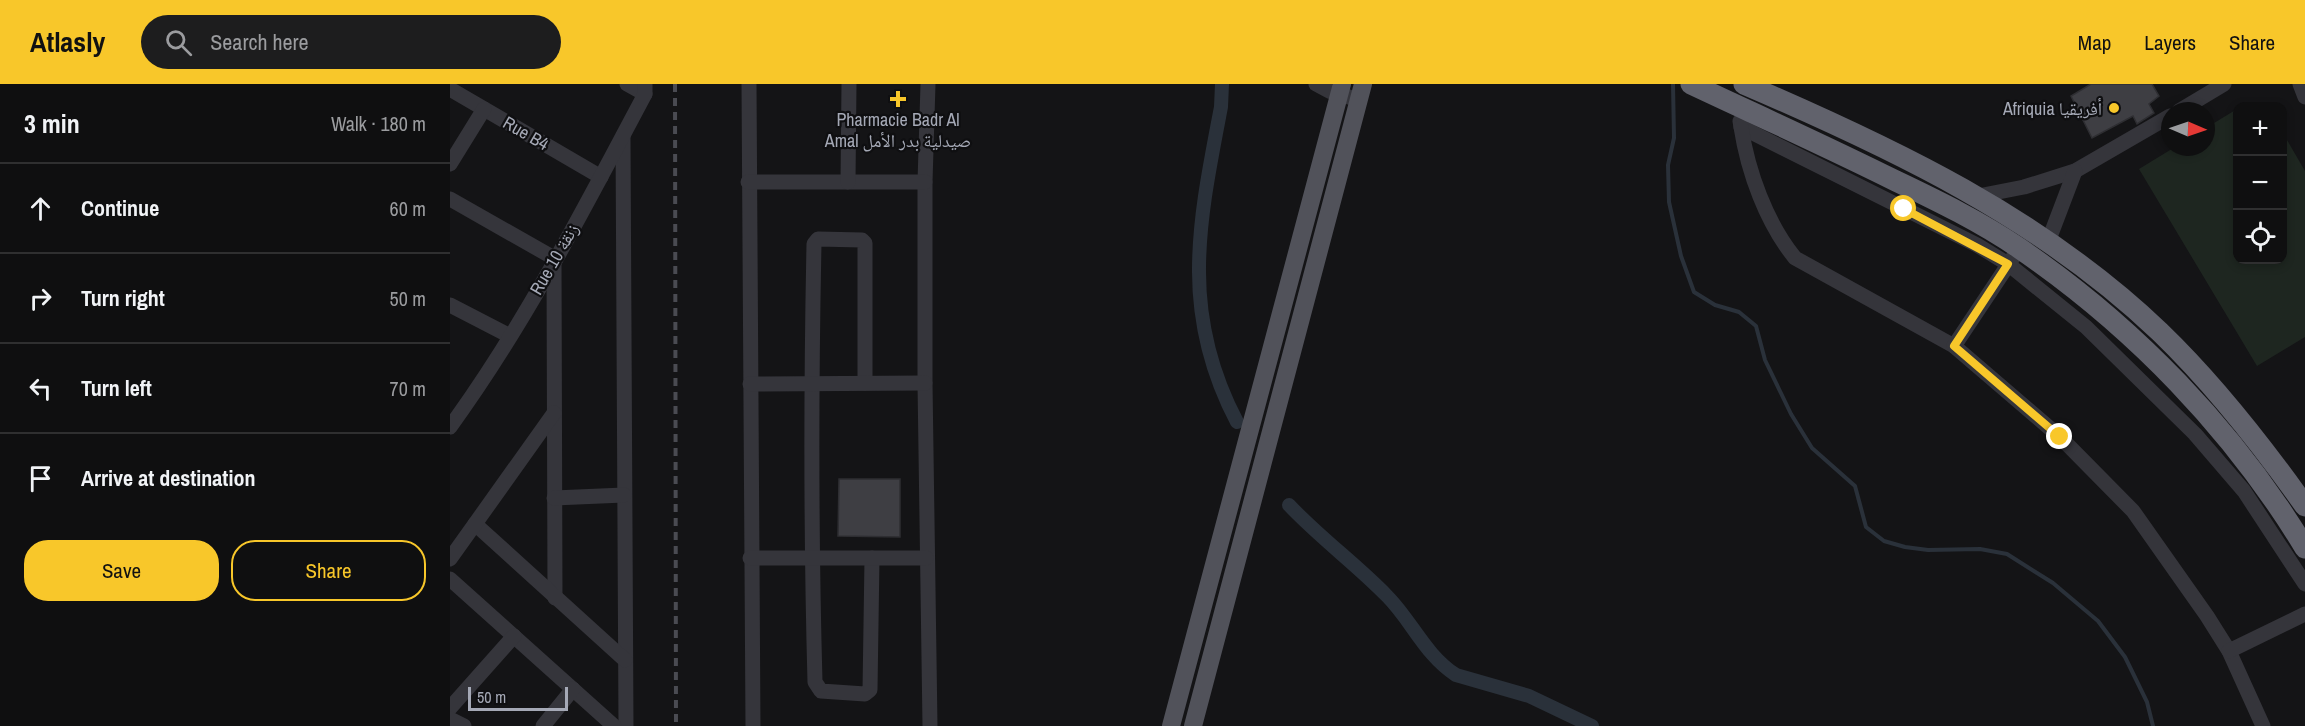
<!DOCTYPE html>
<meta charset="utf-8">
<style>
body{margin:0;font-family:"Archivo Narrow","Noto Naskh Arabic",sans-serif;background:#1d1d1e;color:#f1f3f6}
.controls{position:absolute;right:18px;top:18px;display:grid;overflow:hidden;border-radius:12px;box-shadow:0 3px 9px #0003}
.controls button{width:54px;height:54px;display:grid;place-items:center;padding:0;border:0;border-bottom:2px solid #2f2f30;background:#0f0f10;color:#f1f3f6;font:30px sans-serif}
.compass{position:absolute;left:1711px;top:18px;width:54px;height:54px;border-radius:50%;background:#0f0f10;box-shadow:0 3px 9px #0003;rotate:92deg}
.scale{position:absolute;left:18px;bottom:15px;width:100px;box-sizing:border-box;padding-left:6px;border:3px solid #a5a9b6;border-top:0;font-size:16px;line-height:21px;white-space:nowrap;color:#a5a9b6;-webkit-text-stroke:4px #0f0f11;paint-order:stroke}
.stop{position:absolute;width:18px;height:18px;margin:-14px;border:4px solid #f8c72a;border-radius:50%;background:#fff}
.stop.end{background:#f8c72a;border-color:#fff;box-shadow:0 2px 6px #0008}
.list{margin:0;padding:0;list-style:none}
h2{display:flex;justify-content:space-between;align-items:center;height:78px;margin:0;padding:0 24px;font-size:26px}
h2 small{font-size:20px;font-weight:400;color:#9b9c9f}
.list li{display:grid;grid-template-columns:39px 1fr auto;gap:18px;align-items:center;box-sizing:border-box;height:90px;padding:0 24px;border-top:2px solid #2f2f30}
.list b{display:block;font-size:22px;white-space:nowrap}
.list em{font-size:20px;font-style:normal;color:#9b9c9f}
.actions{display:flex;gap:12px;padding:18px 24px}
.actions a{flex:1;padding:14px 0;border:2px solid #f8c72a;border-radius:24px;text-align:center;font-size:21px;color:#f8c72a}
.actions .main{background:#f8c72a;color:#111}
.icon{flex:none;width:33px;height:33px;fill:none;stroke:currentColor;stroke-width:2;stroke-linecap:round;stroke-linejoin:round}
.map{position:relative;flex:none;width:1855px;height:642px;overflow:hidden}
header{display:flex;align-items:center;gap:36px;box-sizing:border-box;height:84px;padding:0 30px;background:#f8c72a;color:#111}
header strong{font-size:28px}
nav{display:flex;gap:33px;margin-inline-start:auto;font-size:21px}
.search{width:420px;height:54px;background:#1d1d1e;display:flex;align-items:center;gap:15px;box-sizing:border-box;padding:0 21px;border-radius:33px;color:#9b9c9f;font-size:22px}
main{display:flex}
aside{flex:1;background:#0f0f10}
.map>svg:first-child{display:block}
</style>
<header>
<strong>Atlasly</strong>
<div class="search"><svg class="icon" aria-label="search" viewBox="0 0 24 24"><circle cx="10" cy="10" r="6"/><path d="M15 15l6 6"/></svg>Search here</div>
<nav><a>Map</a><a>Layers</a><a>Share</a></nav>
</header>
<main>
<aside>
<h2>3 min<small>Walk · 180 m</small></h2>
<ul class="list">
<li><svg class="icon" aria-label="ahead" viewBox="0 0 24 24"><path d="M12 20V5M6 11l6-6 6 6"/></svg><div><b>Continue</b></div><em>60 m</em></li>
<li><svg class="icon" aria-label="right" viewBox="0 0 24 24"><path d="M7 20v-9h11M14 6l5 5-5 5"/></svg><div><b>Turn right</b></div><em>50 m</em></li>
<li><svg class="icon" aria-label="left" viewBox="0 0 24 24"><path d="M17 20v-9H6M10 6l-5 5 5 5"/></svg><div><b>Turn left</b></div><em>70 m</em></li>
<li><svg class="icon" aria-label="arrive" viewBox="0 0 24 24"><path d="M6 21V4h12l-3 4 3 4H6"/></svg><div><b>Arrive at destination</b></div></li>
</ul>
<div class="actions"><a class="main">Save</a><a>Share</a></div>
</aside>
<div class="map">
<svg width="1855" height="642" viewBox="0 0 1855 642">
<rect width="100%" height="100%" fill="#141416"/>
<!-- green -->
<path fill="#1e2620" d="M1787,25L1788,176H1832L1833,49L1855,87V253L1807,282L1689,85L1725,63H1756V44Z"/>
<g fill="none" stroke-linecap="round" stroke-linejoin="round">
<!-- stream -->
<path stroke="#2a313a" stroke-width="4" d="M1223,0L1224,54L1218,81L1219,118L1231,172L1244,208L1265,221L1289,228L1306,242L1315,276L1341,330L1362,364L1405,402L1416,443L1434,457L1455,463L1478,466L1530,465L1557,470L1603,499L1648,537L1675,573L1697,618L1703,642"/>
<!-- canal -->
<g stroke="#2a313a" stroke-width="14">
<path d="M772,0L771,23C749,138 729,228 787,338"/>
<path d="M839,421C870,454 906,480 937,512C962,537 975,571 1006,591L1079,612L1142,642"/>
</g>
</g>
<!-- building -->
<g fill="#3e3e43" stroke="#2e2e32" stroke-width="1.5">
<path d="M1641,0H1702L1709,12L1699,20L1704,29L1687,40L1683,32L1642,54L1621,12Z"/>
<path d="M389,395H450V453L388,452Z"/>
</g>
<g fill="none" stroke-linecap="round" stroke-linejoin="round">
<!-- minor -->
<g stroke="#35353b" stroke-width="15">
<path d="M177,0L195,10"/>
<path d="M299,0L303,642"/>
<path d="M478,0L475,98V299L480,642"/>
<path d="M866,0L879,7L909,16"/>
<path d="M1850,0L1855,13"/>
<path d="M0,5L151,93"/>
<path d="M1729,27L1774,0"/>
<path d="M1290,37L1291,43L1527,161L1558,180L1636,243L1745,350L1794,407L1855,500"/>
<path d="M1291,43C1298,88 1316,138 1345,174L1504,262L1610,353L1683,427L1757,532L1779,567L1813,642"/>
<path d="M173,52L176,642"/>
<path d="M0,80L34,25"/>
<path d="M298,98H475"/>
<path d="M398,98L399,0"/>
<path d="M1528,112L1574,103L1625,87L1720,32"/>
<path d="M0,115L104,174L105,514"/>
<path d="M1598,158L1625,87"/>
<path d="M0,221L60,252"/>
<path d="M1504,262L1564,172"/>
<path d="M415,299V159L412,156L368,155L364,160C361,306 361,452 365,598L371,607L415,610L420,606L422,474"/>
<path d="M300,300L475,299"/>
<path d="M0,343C75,240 135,123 195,10V0"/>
<path d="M104,414L174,411"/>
<path d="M25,440L175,576"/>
<path d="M300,474H476"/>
<path d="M0,475L104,329"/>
<path d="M0,495L164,642"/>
<path d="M1779,567L1855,530"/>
<path d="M0,624L64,552"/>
<path d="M0,635L14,642"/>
<path d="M93,642L123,605"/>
</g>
<!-- major -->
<g stroke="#51525a" stroke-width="18">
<path d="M721,642L892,0"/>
<path d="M743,642L913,0"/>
</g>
<!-- highway -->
<g stroke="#61626c" stroke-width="21">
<path d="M1241,0C1309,32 1378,63 1446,97C1488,117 1531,138 1569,164C1683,242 1783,345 1855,464"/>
<path d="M1294,0C1443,64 1591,134 1710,248C1765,301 1811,360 1855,422"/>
</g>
<!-- rail -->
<path stroke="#4a4b52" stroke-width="4" stroke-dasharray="8 6" stroke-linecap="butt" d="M225,0L226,642"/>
</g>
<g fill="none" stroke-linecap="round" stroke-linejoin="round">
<!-- route -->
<path stroke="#f8c72a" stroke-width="8" d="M1454,125L1558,180L1504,262L1610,353"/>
</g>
<!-- markers -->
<g fill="#f8c72a" stroke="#0f0f11" stroke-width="2">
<path d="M445 6h6v6h6v6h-6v6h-6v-6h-6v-6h6z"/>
<circle cx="1664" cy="24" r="6"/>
</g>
<g text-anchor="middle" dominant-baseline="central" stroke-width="4.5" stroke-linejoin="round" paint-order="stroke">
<!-- poi labels -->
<g font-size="18" fill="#a5a9b6" stroke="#0f0f11" text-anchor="end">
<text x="1652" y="24">Afriquia أفريقيا</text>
<text x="448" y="35" text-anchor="middle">Pharmacie Badr Al<tspan x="448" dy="21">Amal صيدلية بدر الأمل</tspan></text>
</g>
<!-- street labels -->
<g font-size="18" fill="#a5a9b6" stroke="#0f0f11">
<text transform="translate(76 49) rotate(30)">Rue B4</text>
<text transform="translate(104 175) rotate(-60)">Rue 10 زنقة</text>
</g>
</g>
</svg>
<div class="controls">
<button>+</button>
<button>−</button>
<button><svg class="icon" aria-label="locate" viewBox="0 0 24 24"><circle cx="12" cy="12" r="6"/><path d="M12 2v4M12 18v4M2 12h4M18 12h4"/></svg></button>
</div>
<svg class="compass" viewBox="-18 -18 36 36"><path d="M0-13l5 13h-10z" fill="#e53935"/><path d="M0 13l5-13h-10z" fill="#9b9c9f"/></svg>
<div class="scale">50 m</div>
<div class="stop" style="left:1454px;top:125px"></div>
<div class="stop end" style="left:1610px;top:353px"></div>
</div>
</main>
